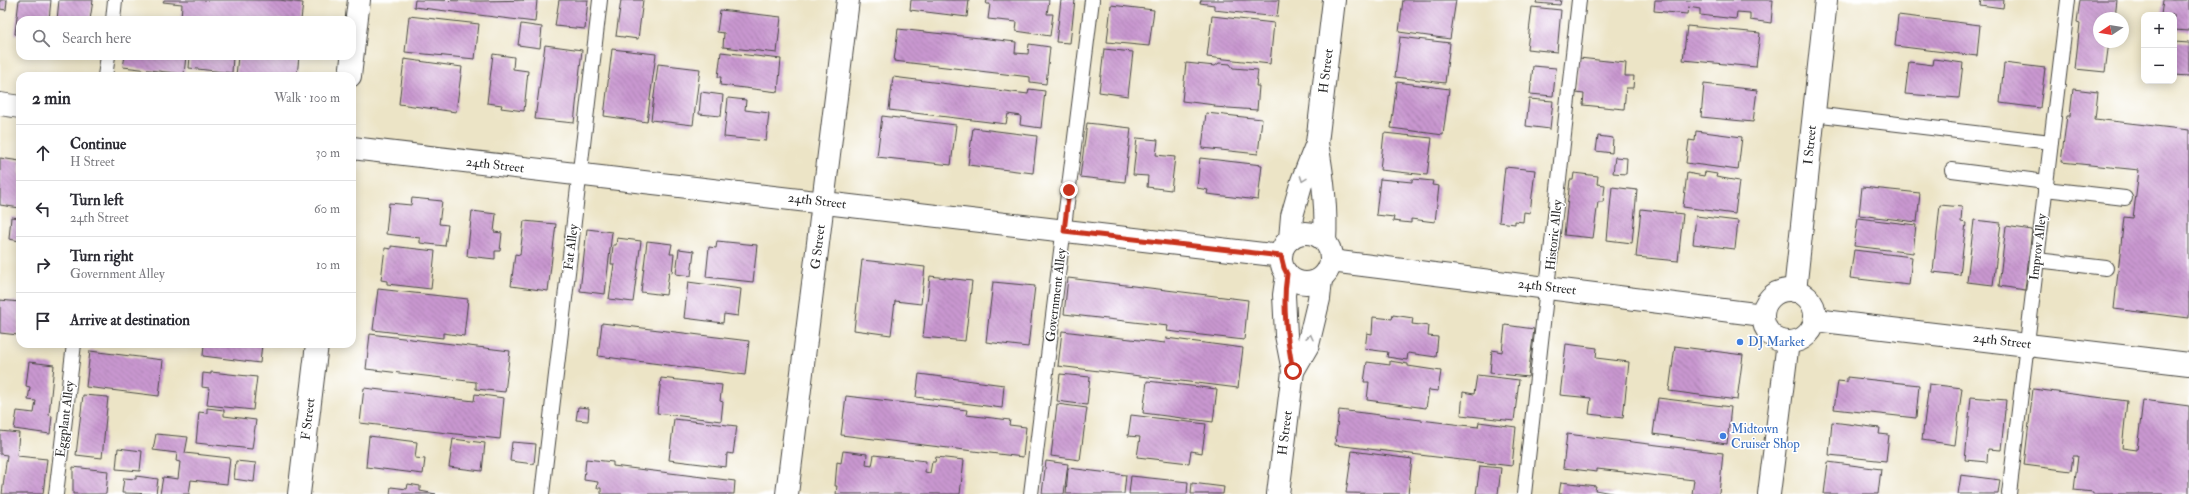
<!DOCTYPE html>
<meta charset="utf-8">
<style>
body{margin:0;font-family:"IM FELL Double Pica",serif;background:#f2f2f3;color:#2b2b33}
.controls{position:absolute;right:12px;top:12px;display:grid;overflow:hidden;border-radius:8px;box-shadow:0 2px 10px #0003}
.controls button{width:36px;height:36px;display:grid;place-items:center;padding:0;border:0;border-bottom:1px solid #e1e1e2;background:#fff;color:#2b2b33;font:20px sans-serif}
.compass{position:absolute;left:2093px;top:12px;width:36px;height:36px;border-radius:50%;background:#fff;box-shadow:0 2px 10px #0003;rotate:258deg}
.stop{position:absolute;width:12px;height:12px;margin:-9px;border:3px solid #c8321e;border-radius:50%;background:#fff}
.stop.end{background:#c8321e;border-color:#fff;box-shadow:0 1px 4px #0008}
.list{margin:0;padding:0;list-style:none}
h2{display:flex;justify-content:space-between;align-items:center;height:52px;margin:0;padding:0 16px;font-size:17px}
h2 small{font-size:13px;font-weight:400;color:#7c7c81}
.list li{display:grid;grid-template-columns:26px 1fr auto;gap:12px;align-items:center;box-sizing:border-box;height:56px;padding:0 16px;border-top:1px solid #e1e1e2}
.list b{display:block;font-size:15px;white-space:nowrap}
.list p{margin:0;font-size:13px;white-space:nowrap;color:#7c7c81}
.list em{font-size:13px;font-style:normal;color:#7c7c81}
.icon{flex:none;width:22px;height:22px;fill:none;stroke:currentColor;stroke-width:2;stroke-linecap:round;stroke-linejoin:round}
.map{position:relative;flex:none;width:2189px;height:494px;overflow:hidden}
.search{position:absolute;background:#fff;box-shadow:0 2px 10px #0003;left:16px;top:16px;width:340px;height:44px;display:flex;align-items:center;gap:10px;box-sizing:border-box;padding:0 14px;border-radius:12px;color:#7c7c81;font-size:15px}
.panel{position:absolute;background:#fff;box-shadow:0 2px 10px #0003;left:16px;top:72px;width:340px;height:276px;border-radius:12px}
.map>svg:first-child{display:block}
</style>
<div class="map">
<svg width="2189" height="494" viewBox="0 0 2189 494">
<defs>
<pattern id="building-back-hatch" width="6" height="6" patternUnits="userSpaceOnUse"><rect width="6" height="6" fill="#c997d0"/><path d="M-1 5l2 2M0 0l6 6M5-1l2 2" fill="none" stroke="#a37ba9"/></pattern>
</defs>
<rect width="100%" height="100%" fill="#fff"/>
<filter id="ink" filterUnits="userSpaceOnUse"><feTurbulence type="fractalNoise" baseFrequency=".025" numOctaves="2"/><feDisplacementMap in="SourceGraphic" scale="8" xChannelSelector="R" yChannelSelector="G"/><feConvolveMatrix kernelMatrix="1 2 1 2 8 2 1 2 1" color-interpolation-filters="sRGB"/></filter>
<filter id="wash" filterUnits="userSpaceOnUse"><feTurbulence type="fractalNoise" baseFrequency=".012" numOctaves="4" result="noise"/><feDisplacementMap in="SourceGraphic" scale="16" xChannelSelector="R" yChannelSelector="G"/><feGaussianBlur stdDeviation="0.9" result="paint"/><feColorMatrix in="noise" values="0 0 0 0 0 0 0 0 0 0 0 0 0 0 0 0 0 1.4 0 .05"/><feComposite in="paint" operator="in"/></filter>
<g filter="url(#wash)">
<rect width="100%" height="100%" fill="#ece4c6"/>
<g id="blocks">
<!-- building -->
<g fill="url(#building-back-hatch)">
<path d="M0,0H7L6,10L0,9Z"/>
<path d="M19,0H51L49,20H20V35L15,34Z"/>
<path d="M59,0H93L90,20H57Z"/>
<path d="M164,0H279L303,3L301,20H181L182,4L163,2Z"/>
<path d="M415,0L480,1L537,0L535,22L414,7Z"/>
<path d="M559,0H588L585,29L555,26Z"/>
<path d="M621,0H643L638,39L616,36Z"/>
<path d="M911,0H969L967,17L910,10Z"/>
<path d="M987,0H1049L1047,14H1053L1050,36L1016,31L1017,22L988,19L990,4H986Z"/>
<path d="M1061,0H1075L1070,43L1056,42Z"/>
<path d="M1201,0H1279L1277,17L1214,10V5L1200,3Z"/>
<path d="M1403,0H1456L1450,39L1399,32Z"/>
<path d="M1537,0H1561L1560,5L1536,3Z"/>
<path d="M1655,0H1773L1771,23L1750,20V13L1737,12L1736,19L1700,15V9L1688,7L1687,14L1654,11Z"/>
<path d="M1981,0H2004L2003,8L1980,5Z"/>
<path d="M2080,0H2117L2115,18H2099V42H2109L2105,72L2075,69L2080,23L2077,22Z"/>
<path d="M2163,0H2189V31L2174,30V15H2161Z"/>
<path d="M1111,5L1154,10L1149,46L1107,42Z"/>
<path d="M1532,7L1561,10L1557,52L1527,49Z"/>
<path d="M720,10L781,17L777,53L723,47L724,33L717,32Z"/>
<path d="M1898,15L1980,25L1977,56L1895,46Z"/>
<path d="M409,16L479,24L475,59L405,52Z"/>
<path d="M1212,16L1274,23L1270,64L1207,57Z"/>
<path d="M521,24L542,27L540,48L518,45Z"/>
<path d="M1687,26L1760,33L1756,67L1683,60Z"/>
<path d="M898,29L1016,42L1015,53L1028,54L1029,44L1050,47L1046,84L1030,82V77L894,61Z"/>
<path d="M1400,37L1450,43L1445,83L1395,77Z"/>
<path d="M2174,42L2189,43V76L2174,75Z"/>
<path d="M545,45L582,50L574,123L535,119Z"/>
<path d="M612,49L656,54L647,122L604,116Z"/>
<path d="M1104,49L1133,52L1128,96L1099,92Z"/>
<path d="M721,52L781,59L778,92L720,85L721,77H718Z"/>
<path d="M493,54L514,57L513,69L528,71L524,111L501,108L502,105L487,103Z"/>
<path d="M125,56H186L184,74L123,67Z"/>
<path d="M190,56H233L232,73L189,68Z"/>
<path d="M238,56H299L297,76H236Z"/>
<path d="M1579,58L1626,63L1625,76H1634L1633,88H1626L1624,109L1583,105L1584,94L1576,93Z"/>
<path d="M404,59L462,67L456,112L399,104Z"/>
<path d="M1934,59L1963,63L1959,98L1905,94L1909,62L1933,65Z"/>
<path d="M1186,63L1215,66L1219,63L1230,64L1233,68L1258,70L1256,86H1259L1257,110L1214,107L1215,105L1182,101Z"/>
<path d="M2004,63L2045,68L2040,108L2000,103Z"/>
<path d="M658,64L700,69L693,125L651,120Z"/>
<path d="M1533,66L1556,68L1553,96L1530,94Z"/>
<path d="M893,77L1028,94L1029,89L1045,91L1041,128L1020,125L1021,116L1008,114L1006,124L889,110Z"/>
<path d="M1397,82L1449,89L1443,135L1391,128Z"/>
<path d="M1704,84L1757,90L1753,122L1701,117Z"/>
<path d="M2073,89L2098,92L2095,119L2189,130V318L2114,309L2124,217L2133,218L2139,170L2061,162L2067,116H2070Z"/>
<path d="M701,92L723,95L721,116L699,114Z"/>
<path d="M728,98L746,100L745,110L769,113L766,141L724,137Z"/>
<path d="M1529,99L1553,101L1550,129L1526,126Z"/>
<path d="M1206,113L1262,119L1258,154L1202,148Z"/>
<path d="M882,116L956,125L951,165L877,157Z"/>
<path d="M1087,123L1131,128L1125,182L1080,177Z"/>
<path d="M973,128L1037,136L1033,173L968,165Z"/>
<path d="M1696,131L1742,137L1738,170L1686,163L1689,140L1695,141Z"/>
<path d="M1384,133L1432,138L1427,175L1380,170Z"/>
<path d="M1598,136L1613,138L1612,153L1596,151Z"/>
<path d="M1137,138L1158,140L1156,155L1175,157L1171,190L1147,187L1148,176L1133,175Z"/>
<path d="M1615,157L1627,158L1626,174L1613,173Z"/>
<path d="M0,158L20,161V208L0,205Z"/>
<path d="M1200,158L1262,165L1258,200L1207,194L1208,190L1197,188Z"/>
<path d="M1505,167L1535,170L1530,213L1524,212L1523,222L1515,221V224L1499,222Z"/>
<path d="M1705,172L1717,174L1716,177L1739,181L1735,214L1683,207L1687,173L1704,176Z"/>
<path d="M1574,173L1598,176L1597,184L1605,185L1603,202H1598L1593,238L1564,235L1570,180H1573Z"/>
<path d="M1380,179L1412,182V179L1433,181L1432,185L1439,186L1435,222L1411,219V223L1393,221L1394,217L1376,215Z"/>
<path d="M1612,187L1637,190L1632,243L1607,240Z"/>
<path d="M1862,187L1920,193L1917,222L1859,215Z"/>
<path d="M412,198L442,201L439,224L448,225L445,246L420,243V238L386,234L389,203L411,205Z"/>
<path d="M1940,205L1962,207L1961,222L1966,223L1960,275L1933,272Z"/>
<path d="M1641,209L1683,214L1678,261L1636,257Z"/>
<path d="M472,211L496,214L494,232L502,233L500,251H495V259L467,256Z"/>
<path d="M1696,216L1738,221L1735,249L1693,244Z"/>
<path d="M11,217L20,218V241L9,239Z"/>
<path d="M1858,218L1916,225L1913,253L1854,246Z"/>
<path d="M1974,220L2001,223L1993,285L1967,282Z"/>
<path d="M524,221L556,224L548,291L511,286L515,254L520,255Z"/>
<path d="M2006,226L2032,230L2025,290L1999,286Z"/>
<path d="M587,229L612,232L605,294L580,291Z"/>
<path d="M617,238L641,241L633,302L609,299L614,264H611L613,245H616Z"/>
<path d="M647,241L672,244L670,254H674L672,273L669,272L666,295L641,292Z"/>
<path d="M717,241L757,245L753,282L706,277L709,247L716,248Z"/>
<path d="M391,246L435,251L431,289L387,284V281L381,280L385,248L391,249Z"/>
<path d="M679,249L694,251L691,276L676,274Z"/>
<path d="M1854,250L1912,257L1909,285L1850,278Z"/>
<path d="M862,260L925,267L921,304L895,301L891,335L854,330Z"/>
<path d="M930,276L972,281L965,341L923,337Z"/>
<path d="M1068,278L1248,300L1244,340L1167,331L1168,326L1064,314Z"/>
<path d="M688,282L741,289L738,316L724,314L723,323L684,318Z"/>
<path d="M993,282L1035,286L1028,347L986,342Z"/>
<path d="M378,289L468,299L464,336L443,333V338L373,330Z"/>
<path d="M0,300L20,302L18,335L0,333Z"/>
<path d="M1393,315L1413,318L1412,324L1429,326L1428,336L1438,337L1436,357L1408,353L1407,360L1387,357L1388,352L1365,349L1367,333L1372,334L1373,317L1392,319Z"/>
<path d="M602,323L749,341L745,375L598,356Z"/>
<path d="M1505,325L1534,329L1528,377L1490,373L1492,350L1502,352Z"/>
<path d="M1062,331L1165,343L1166,338L1243,348L1238,388L1058,366Z"/>
<path d="M370,334L510,351L505,392L476,389V382L366,369Z"/>
<path d="M204,344H262L260,363L203,356Z"/>
<path d="M1566,344L1597,348L1596,358L1629,362L1623,418L1589,414L1591,398L1560,395Z"/>
<path d="M1675,346L1743,355L1737,400L1669,391Z"/>
<path d="M90,351L163,360L159,396L86,387Z"/>
<path d="M1390,361L1408,364V366L1441,371L1438,391L1429,390L1426,408L1367,400L1369,382H1364L1367,362L1390,365Z"/>
<path d="M29,362L54,365L49,415L52,416L50,434L14,429L17,411L34,413L36,401L28,400L30,387L26,386Z"/>
<path d="M211,372L257,377L253,410L207,405L209,388L202,387L203,373L211,374Z"/>
<path d="M919,374L1004,385L1002,408L916,397Z"/>
<path d="M1060,374L1090,377L1087,405L1057,401Z"/>
<path d="M1477,375L1519,380L1514,421L1461,415L1463,392L1474,394Z"/>
<path d="M1847,377L1919,385L1916,418L1834,409L1838,381L1847,382Z"/>
<path d="M661,378L722,385L720,401L723,402L721,421L657,413Z"/>
<path d="M1147,381L1217,389L1213,422L1143,413Z"/>
<path d="M1929,384L1962,388L1955,445L1922,440Z"/>
<path d="M364,388L474,401L475,394L504,398L500,439L360,423Z"/>
<path d="M2033,389L2127,401L2122,448L2137,450L2143,400L2189,406V494H2093V492L2074,490L2078,456H2073L2071,471L2024,465Z"/>
<path d="M83,395L108,397L102,458L76,455Z"/>
<path d="M846,396L967,410L966,415L1010,420L1009,425L1026,427L1023,457L841,435Z"/>
<path d="M1971,397L2006,400L2001,450L1988,449L1987,462L1965,460Z"/>
<path d="M1658,398L1731,407L1727,444L1653,434Z"/>
<path d="M1057,404L1087,408L1080,460L1051,456Z"/>
<path d="M578,407L589,408L588,421L576,420Z"/>
<path d="M207,408L224,410V416L256,420L252,449L196,443L199,412L207,413Z"/>
<path d="M1339,410L1478,427L1479,422L1516,427L1512,466L1335,445Z"/>
<path d="M1131,415L1206,424L1202,453L1191,451L1189,463L1137,457L1140,437L1128,436Z"/>
<path d="M674,419L737,426L733,454L727,453L726,467L669,460Z"/>
<path d="M1832,422L1880,428L1879,434L1889,435L1886,461L1829,455Z"/>
<path d="M0,431L19,433L17,456L47,459L43,494H2L7,455L0,454Z"/>
<path d="M156,434L188,437L185,453L230,458L227,484L191,480L189,494H160L163,477L178,479L180,462L176,461L177,453L153,450Z"/>
<path d="M1567,434L1723,453L1719,494H1692L1694,480L1597,469V472L1563,468Z"/>
<path d="M369,436L417,442L415,458L425,459L423,474L366,467Z"/>
<path d="M453,439L485,443L482,471L449,467Z"/>
<path d="M512,442L536,444L534,464L510,461Z"/>
<path d="M118,448L142,451L140,471L116,469Z"/>
<path d="M843,451L867,454L866,465L872,466L874,455L926,461L925,472L930,473L932,462H935L936,457L964,460L960,494H836L837,486H835L837,462L841,463Z"/>
<path d="M1352,451L1412,459L1408,494L1346,493Z"/>
<path d="M586,459L613,462V466L735,481L734,494H601V488H597L598,482L584,480Z"/>
<path d="M236,461L256,463L254,482L234,479Z"/>
<path d="M1046,461L1068,464L1064,494H1042Z"/>
<path d="M1828,462L1881,469L1878,494H1824Z"/>
<path d="M1480,466L1501,468L1498,494H1476Z"/>
<path d="M73,467L108,471L106,494H73Z"/>
<path d="M1068,468L1126,475L1124,494H1066Z"/>
<path d="M1961,475L2000,480L1998,494H1958Z"/>
<path d="M136,476L158,479L156,494L122,493L124,478L136,479Z"/>
<path d="M1131,476L1188,482L1187,494H1129Z"/>
<path d="M1561,482L1596,486L1595,490L1617,494H1559Z"/>
<path d="M1192,483L1224,487L1223,494H1191Z"/>
<path d="M408,484L420,486V491L436,494H390L391,487L407,489Z"/>
</g>
</g>
</g>
<g filter="url(#ink)">
<use href="#blocks" fill-opacity="0" stroke="#484742" stroke-width="1"/>
<g fill="none" stroke-linecap="round" stroke-linejoin="round">
<defs>
<g id="service">
<path d="M113,20L115,0"/>
<path d="M105,76L108,56"/>
<path d="M1813,114L2051,142"/>
<path d="M1952,170L2046,182"/>
<path d="M2045,189L2125,198"/>
<path d="M2037,260L2106,268"/>
<path d="M56,494L74,344"/>
<path d="M542,494L600,0"/>
<path d="M1031,494L1092,0"/>
<path d="M1524,494L1579,0"/>
<path d="M2009,494L2068,0"/>
</g>
<g id="minor">
<path d="M350,76L359,0"/>
<path d="M0,104L20,107"/>
<path d="M1317,143C1323,176 1327,208 1325,241"/>
<path d="M352,148L1281,256"/>
<circle cx="1306" cy="258" r="25"/>
<path d="M1290,239L1292,216L1302,181L1317,143L1334,0"/>
<path d="M1331,261L1763,315"/>
<path d="M1815,320L2189,364"/>
<path d="M1293,371L1308,345L1319,299L1321,279"/>
<path d="M299,494L317,344"/>
<path d="M787,494L848,0"/>
<path d="M1278,494L1293,371L1286,335L1284,295L1287,274"/>
</g>
<g id="tertiary">
<circle cx="1789" cy="316" r="26"/>
<path d="M1795,291L1826,0"/>
<path d="M1769,494L1788,342"/>
</g>
</defs>
<!-- service casing -->
<use href="#service" stroke="#484742" stroke-width="16"/>
<!-- minor casing -->
<use href="#minor" stroke="#484742" stroke-width="24"/>
<!-- tertiary casing -->
<use href="#tertiary" stroke="#484742" stroke-width="24"/>
<!-- service -->
<use href="#service" stroke="#fff" stroke-width="14"/>
<!-- minor -->
<use href="#minor" stroke="#fff" stroke-width="22"/>
<!-- tertiary -->
<use href="#tertiary" stroke="#fff" stroke-width="22"/>
</g>
<!-- one-way arrows -->
<defs><path id="oneway-chevron" d="M-2-3.5L2.5 0L-2 3.5" fill="none" stroke-width="1.6" stroke-linecap="round" stroke-linejoin="round"/></defs>
<g stroke="#a0a0a0">
<use href="#oneway-chevron" transform="translate(1303 179) rotate(110)"/>
<use href="#oneway-chevron" transform="translate(1310 337) rotate(-77)"/>
</g>
</g>
<g fill="none" stroke-linecap="round" stroke-linejoin="round" filter="url(#ink)">
<!-- route -->
<path stroke="#c8321e" stroke-width="5" d="M1069,190L1064,231L1281,256L1284,268L1287,274C1282,307 1287,338 1293,371"/>
</g>
<!-- markers -->
<g fill="#3f7fe0" stroke="#fff" stroke-width="1.5">
<circle cx="1740" cy="342" r="4"/>
<circle cx="1723" cy="436" r="4"/>
</g>
<g text-anchor="middle" dominant-baseline="central" stroke-width="3" stroke-linejoin="round" paint-order="stroke">
<!-- street labels -->
<g font-size="13" fill="#2b2b2b" stroke="#fff">
<text transform="translate(1326 71) rotate(-83)">H Street</text>
<text transform="translate(1810 145) rotate(-84)">I Street</text>
<text transform="translate(495 165) rotate(7)">24th Street</text>
<text transform="translate(817 201) rotate(7)">24th Street</text>
<text transform="translate(1554 235) rotate(-84)">Historic Alley</text>
<text transform="translate(571 247) rotate(-83)">Fat Alley</text>
<text transform="translate(818 247) rotate(-83)">G Street</text>
<text transform="translate(2038 247) rotate(-83)">Improv Alley</text>
<text transform="translate(1547 287) rotate(7)">24th Street</text>
<text transform="translate(1056 295) rotate(-83)">Government Alley</text>
<text transform="translate(2002 341) rotate(7)">24th Street</text>
<text transform="translate(65 419) rotate(-83)">Eggplant Alley</text>
<text transform="translate(308 419) rotate(-83)">F Street</text>
<text transform="translate(1285 433) rotate(-83)">H Street</text>
</g>
<!-- shop labels -->
<g font-size="13" fill="#366cbe" stroke="#fff" text-anchor="start">
<text x="1748" y="342">DJ Market</text>
<text x="1731" y="429">Midtown<tspan x="1731" dy="15">Cruiser Shop</tspan></text>
</g>
</g>
</svg>
<div class="controls">
<button>+</button>
<button>−</button>
</div>
<svg class="compass" viewBox="-18 -18 36 36"><path d="M0-13l5 13h-10z" fill="#e53935"/><path d="M0 13l5-13h-10z" fill="#7c7c81"/></svg>
<div class="stop" style="left:1293px;top:371px"></div>
<div class="stop end" style="left:1069px;top:190px"></div>
<div class="search"><svg class="icon" aria-label="search" viewBox="0 0 24 24"><circle cx="10" cy="10" r="6"/><path d="M15 15l6 6"/></svg>Search here</div>
<section class="panel">
<h2>2 min<small>Walk · 100 m</small></h2>
<ul class="list">
<li><svg class="icon" aria-label="ahead" viewBox="0 0 24 24"><path d="M12 20V5M6 11l6-6 6 6"/></svg><div><b>Continue</b><p>H Street</p></div><em>30 m</em></li>
<li><svg class="icon" aria-label="left" viewBox="0 0 24 24"><path d="M17 20v-9H6M10 6l-5 5 5 5"/></svg><div><b>Turn left</b><p>24th Street</p></div><em>60 m</em></li>
<li><svg class="icon" aria-label="right" viewBox="0 0 24 24"><path d="M7 20v-9h11M14 6l5 5-5 5"/></svg><div><b>Turn right</b><p>Government Alley</p></div><em>10 m</em></li>
<li><svg class="icon" aria-label="arrive" viewBox="0 0 24 24"><path d="M6 21V4h12l-3 4 3 4H6"/></svg><div><b>Arrive at destination</b></div></li>
</ul>
</section>
</div>
